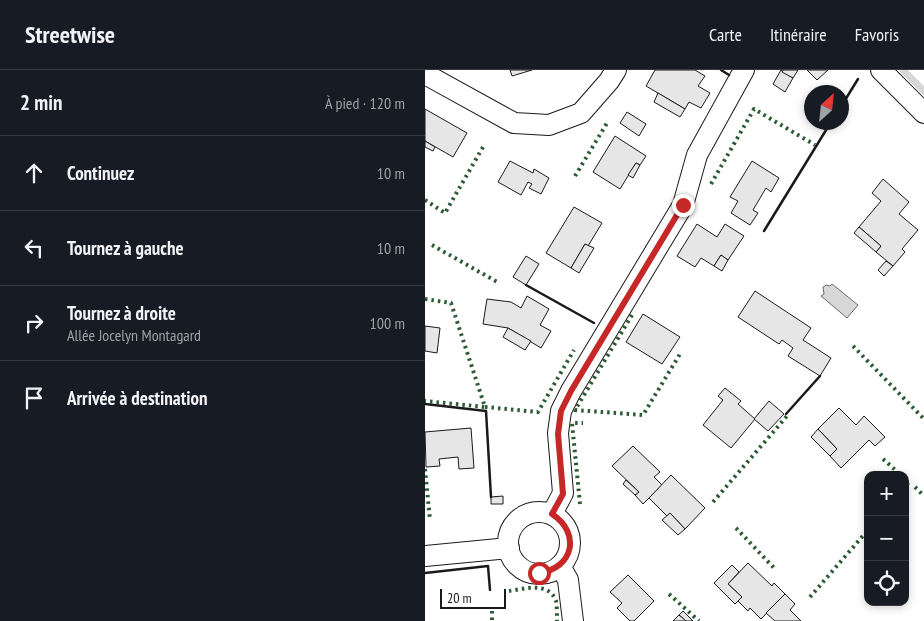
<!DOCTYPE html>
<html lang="fr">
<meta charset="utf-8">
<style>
body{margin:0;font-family:"PT Sans Narrow",sans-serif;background:#20242c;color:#f1f3f6}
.controls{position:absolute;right:15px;bottom:15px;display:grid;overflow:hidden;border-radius:10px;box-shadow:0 2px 8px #0003}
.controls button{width:45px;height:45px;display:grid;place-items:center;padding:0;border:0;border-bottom:1px solid #363941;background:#171b24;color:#f1f3f6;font:25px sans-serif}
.compass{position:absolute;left:379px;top:15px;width:45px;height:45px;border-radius:50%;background:#171b24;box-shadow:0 2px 8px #0003;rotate:27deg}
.scale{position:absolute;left:15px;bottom:12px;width:66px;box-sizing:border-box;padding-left:5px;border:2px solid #1a1a1a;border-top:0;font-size:14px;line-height:18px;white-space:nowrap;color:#1a1a1a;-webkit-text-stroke:4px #fff;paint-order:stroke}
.stop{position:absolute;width:15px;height:15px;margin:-11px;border:4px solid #c62828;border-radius:50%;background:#fff}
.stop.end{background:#c62828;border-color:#fff;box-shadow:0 1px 5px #0008}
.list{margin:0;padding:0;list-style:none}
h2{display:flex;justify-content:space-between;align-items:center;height:65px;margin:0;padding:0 20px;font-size:21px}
h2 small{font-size:16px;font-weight:400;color:#9ea1a6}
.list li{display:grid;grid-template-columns:32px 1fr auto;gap:15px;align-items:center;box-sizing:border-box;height:75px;padding:0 20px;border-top:1px solid #363941}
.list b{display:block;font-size:19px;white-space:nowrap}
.list p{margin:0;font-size:16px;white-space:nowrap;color:#9ea1a6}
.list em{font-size:16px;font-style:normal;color:#9ea1a6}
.icon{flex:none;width:28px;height:28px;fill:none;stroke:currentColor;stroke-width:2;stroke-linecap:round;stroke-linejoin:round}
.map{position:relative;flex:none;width:499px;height:551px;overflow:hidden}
header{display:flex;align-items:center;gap:30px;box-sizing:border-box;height:70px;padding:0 25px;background:#171b24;border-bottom:1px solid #363941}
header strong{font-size:24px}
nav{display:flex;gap:28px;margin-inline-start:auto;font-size:18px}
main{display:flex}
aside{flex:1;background:#171b24}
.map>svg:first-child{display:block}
</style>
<header>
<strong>Streetwise</strong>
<nav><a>Carte</a><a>Itinéraire</a><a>Favoris</a></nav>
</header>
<main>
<aside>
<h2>2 min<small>À pied · 120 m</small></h2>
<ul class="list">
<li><svg class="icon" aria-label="ahead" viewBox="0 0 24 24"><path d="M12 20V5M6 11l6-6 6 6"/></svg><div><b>Continuez</b></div><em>10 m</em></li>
<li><svg class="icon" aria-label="left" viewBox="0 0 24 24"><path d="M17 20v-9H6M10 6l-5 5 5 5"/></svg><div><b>Tournez à gauche</b></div><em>10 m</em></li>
<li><svg class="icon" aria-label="right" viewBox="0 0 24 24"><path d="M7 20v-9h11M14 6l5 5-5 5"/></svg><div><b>Tournez à droite</b><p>Allée Jocelyn Montagard</p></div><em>100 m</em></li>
<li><svg class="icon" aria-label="arrive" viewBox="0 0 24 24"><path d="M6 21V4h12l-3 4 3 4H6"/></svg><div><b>Arrivée à destination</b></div></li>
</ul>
</aside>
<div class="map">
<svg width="499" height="551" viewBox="0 0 499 551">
<rect width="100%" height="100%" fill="#fff"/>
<!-- water -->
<path fill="#d7d7d7" stroke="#6a6a6a" d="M407,214L433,235L422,248L396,226L399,224L398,217L401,215L405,216Z"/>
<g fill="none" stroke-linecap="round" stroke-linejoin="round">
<!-- stream -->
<path stroke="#d7d7d7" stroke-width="7" d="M478,0L499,21"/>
</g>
<!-- building -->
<g fill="#e6e6e6" stroke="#1a1a1a">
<path d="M85,0H107L87,6Z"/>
<path d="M230,0H270L280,6L273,16L285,23L276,38L264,32L260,39L221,16Z"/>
<path d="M356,0L368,8L360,22L348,14Z"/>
<path d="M358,0H373L368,8L357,2Z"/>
<path d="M382,0H403L392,10Z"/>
<path d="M233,23L260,39L255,47L229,32Z"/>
<path d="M0,39L42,63L28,87L0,71Z"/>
<path d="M202,42L221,54L214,66L195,53Z"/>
<path d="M190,66L221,86L215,95L211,93L195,119L168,102Z"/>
<path d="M0,71L10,77L8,81L0,77Z"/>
<path d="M85,91L108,103L109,99L124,108L116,124L104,118L107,114L103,112L96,125L73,112Z"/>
<path d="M327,91L354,108L346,122L341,118L328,140L333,143L325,155L306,143L313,131L305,127Z"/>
<path d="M211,93L215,95L208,108L203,105Z"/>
<path d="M458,109L484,132L474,144L493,160L477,179L480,182L468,196L451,182L456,176L434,157L456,131L447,123Z"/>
<path d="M149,137L177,153L163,176L160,174L146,198L121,183Z"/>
<path d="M272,154L292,167L300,154L319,166L303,190L296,185L289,196L276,188L270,197L252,186Z"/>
<path d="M434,157L456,176L451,182L429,163Z"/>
<path d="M160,174L169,178L154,203L146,198Z"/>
<path d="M296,185L303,190L297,201L289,196Z"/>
<path d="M101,186L114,194L101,215L88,207Z"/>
<path d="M461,191L468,196L459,206L453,200Z"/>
<path d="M330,221L386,258L378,270L406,288L395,306L363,286L368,278L357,270L354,274L313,247Z"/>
<path d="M102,226L124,239L115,255L126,261L116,278L83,258L58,254L62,229L86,232L96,238Z"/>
<path d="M218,244L255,267L237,294L201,272Z"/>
<path d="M0,256L15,258L12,283L0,281Z"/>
<path d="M83,258L106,271L100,280L78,267Z"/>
<path d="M300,318L316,331L313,334L330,349L306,378L278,355L298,330L293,326Z"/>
<path d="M344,331L359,344L343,361L329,349Z"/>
<path d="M414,338L431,355L439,346L460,367L450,376L444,370L416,398L405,386L412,379L393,359Z"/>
<path d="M46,358L49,398L34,399L33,387L14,389L15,396L1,397L0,362Z"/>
<path d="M393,359L412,379L405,386L386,367Z"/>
<path d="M208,376L235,402L229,407L237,415L218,434L210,425L214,422L187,396Z"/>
<path d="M246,405L280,438L260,459L245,443L242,446L224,428Z"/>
<path d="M201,410L214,422L210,425L198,414Z"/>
<path d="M78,426V434H66V427Z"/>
<path d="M245,443L260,459L253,465L237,450Z"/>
<path d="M323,493L347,516L349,513L360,524L336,549L325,538L323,541L313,531L317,527L303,514Z"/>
<path d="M307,495L314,502L303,514L317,527L310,534L289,513Z"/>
<path d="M203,505L229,531L209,551H205L192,538L197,533L185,522Z"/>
<path d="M360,524L370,534L365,540L376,551H350L341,543Z"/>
<path d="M258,541L268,551H261L254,545Z"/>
<path d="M254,545L261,551H248Z"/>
</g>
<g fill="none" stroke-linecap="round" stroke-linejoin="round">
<defs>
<g id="minor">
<path d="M456,0L499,43"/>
<path d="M0,4L89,53L124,55L156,43L184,11L191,0"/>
<circle cx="114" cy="473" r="31"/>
<path d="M127,444L138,423L133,363L136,341L146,321L258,135L272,85L319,0"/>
<path d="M0,486L84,478"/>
<path d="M135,496L143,510L148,551"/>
</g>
</defs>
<!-- minor casing -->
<use href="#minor" stroke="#1a1a1a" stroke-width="22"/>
<!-- minor -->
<use href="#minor" stroke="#fff" stroke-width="20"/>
<!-- hedge -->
<g stroke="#2b5a34" stroke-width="4" stroke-dasharray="2.5 4" stroke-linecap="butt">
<path d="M150,106L182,53"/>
<path d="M286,114L329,39L390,75"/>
<path d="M0,130L20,143L58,77"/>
<path d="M7,175L74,213"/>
<path d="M0,229L26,233L60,337L0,331"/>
<path d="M207,245L150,340L218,345L255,284"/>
<path d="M428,276L499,349"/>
<path d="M60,337L113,342L149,280"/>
<path d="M458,389L476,405"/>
<path d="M0,399L5,450"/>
<path d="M480,408L484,412L480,416"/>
<path d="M490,417L499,426"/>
<path d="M288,432L362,346"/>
<path d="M155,434L147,353H158"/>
<path d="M311,458L350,499"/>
<path d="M84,521C98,519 124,511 131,531C132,537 132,545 132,551"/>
<path d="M244,524L274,551"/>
<path d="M385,527L443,460"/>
<path d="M67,541V551"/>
</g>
<!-- wall -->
<g stroke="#1a1a1a" stroke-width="2.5">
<path d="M296,0L304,5"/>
<path d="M417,35L433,9"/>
<path d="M339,161L406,52"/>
<path d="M101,215L169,253"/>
<path d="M0,334L61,341L66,427"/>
<path d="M361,344L395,306"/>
<path d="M0,503L63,496L65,520"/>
</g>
</g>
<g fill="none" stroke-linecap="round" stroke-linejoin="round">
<!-- route -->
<path stroke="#c62828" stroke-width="6" d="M114,503C149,498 156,463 127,444L138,424L133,364L136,341L146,321L258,135"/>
</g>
</svg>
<div class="controls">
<button>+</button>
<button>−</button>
<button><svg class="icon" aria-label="locate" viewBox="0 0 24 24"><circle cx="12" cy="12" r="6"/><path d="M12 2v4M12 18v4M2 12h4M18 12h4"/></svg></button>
</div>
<svg class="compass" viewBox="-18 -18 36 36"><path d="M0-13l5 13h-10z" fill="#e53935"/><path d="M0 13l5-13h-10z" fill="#9ea1a6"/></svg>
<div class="scale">20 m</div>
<div class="stop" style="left:114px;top:503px"></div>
<div class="stop end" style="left:258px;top:135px"></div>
</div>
</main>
